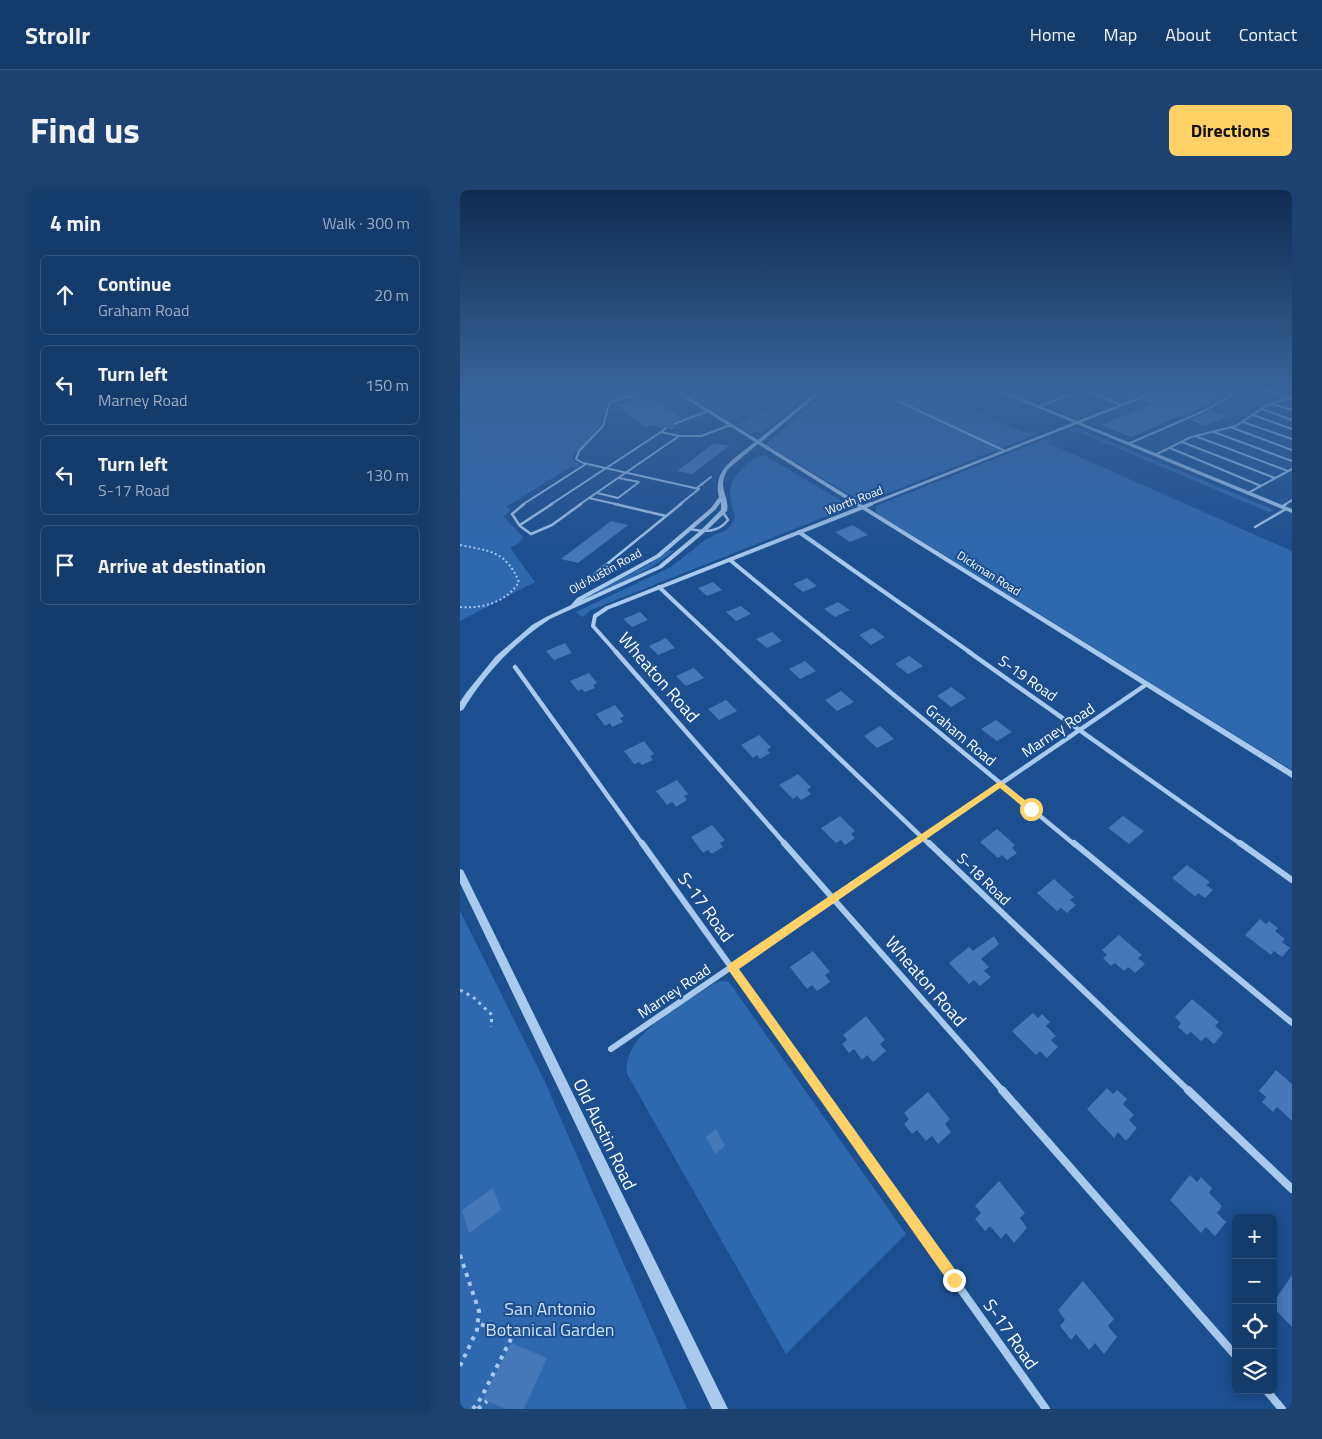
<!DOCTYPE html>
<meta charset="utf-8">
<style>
body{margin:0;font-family:"Titillium Web",sans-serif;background:#1d4271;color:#f1f3f6}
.controls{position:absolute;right:15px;bottom:15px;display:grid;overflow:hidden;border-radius:8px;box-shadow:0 2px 12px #0003}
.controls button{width:45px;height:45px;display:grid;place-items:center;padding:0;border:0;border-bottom:1px solid #33557e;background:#143b6b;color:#f1f3f6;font:25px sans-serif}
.stop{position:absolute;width:15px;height:15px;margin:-11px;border:4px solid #ffd166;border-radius:50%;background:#fff}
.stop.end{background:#ffd166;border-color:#fff;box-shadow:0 1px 5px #0008}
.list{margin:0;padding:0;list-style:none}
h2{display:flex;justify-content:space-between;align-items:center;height:65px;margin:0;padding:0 20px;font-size:21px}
h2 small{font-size:16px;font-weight:400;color:#9dadc1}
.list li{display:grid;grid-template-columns:32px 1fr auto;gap:15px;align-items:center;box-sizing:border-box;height:80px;margin:0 10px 10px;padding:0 10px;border:1px solid #33557e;border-radius:8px}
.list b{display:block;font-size:19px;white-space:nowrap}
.list p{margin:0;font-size:16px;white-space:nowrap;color:#9dadc1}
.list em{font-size:16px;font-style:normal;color:#9dadc1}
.icon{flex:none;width:28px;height:28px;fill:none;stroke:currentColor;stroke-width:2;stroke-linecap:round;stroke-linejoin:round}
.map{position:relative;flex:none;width:832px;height:1219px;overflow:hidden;border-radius:8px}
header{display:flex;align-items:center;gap:30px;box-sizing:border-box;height:70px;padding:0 25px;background:#143b6b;border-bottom:1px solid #33557e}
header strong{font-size:24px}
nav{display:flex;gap:28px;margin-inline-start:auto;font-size:18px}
.intro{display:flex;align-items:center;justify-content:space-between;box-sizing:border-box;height:120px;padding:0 30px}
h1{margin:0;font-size:35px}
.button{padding:12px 22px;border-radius:8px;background:#ffd166;color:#111;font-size:18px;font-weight:700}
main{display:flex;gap:30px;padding:0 30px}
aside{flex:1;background:#143b6b;border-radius:8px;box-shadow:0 2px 12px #0003}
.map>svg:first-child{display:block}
</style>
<header>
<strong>Strollr</strong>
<nav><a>Home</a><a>Map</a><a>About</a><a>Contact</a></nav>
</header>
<div class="intro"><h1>Find us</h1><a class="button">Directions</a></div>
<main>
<aside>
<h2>4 min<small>Walk · 300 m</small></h2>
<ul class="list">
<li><svg class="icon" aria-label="ahead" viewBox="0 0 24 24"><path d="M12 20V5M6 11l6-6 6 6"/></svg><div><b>Continue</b><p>Graham Road</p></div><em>20 m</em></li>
<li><svg class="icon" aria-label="left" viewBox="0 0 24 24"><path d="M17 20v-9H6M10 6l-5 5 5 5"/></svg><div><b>Turn left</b><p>Marney Road</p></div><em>150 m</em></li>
<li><svg class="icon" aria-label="left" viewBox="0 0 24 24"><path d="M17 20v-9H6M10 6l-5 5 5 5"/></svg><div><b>Turn left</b><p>S-17 Road</p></div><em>130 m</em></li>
<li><svg class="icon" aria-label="arrive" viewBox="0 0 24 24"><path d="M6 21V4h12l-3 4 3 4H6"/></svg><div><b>Arrive at destination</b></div></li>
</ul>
</aside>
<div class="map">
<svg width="832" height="1219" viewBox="0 0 832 1219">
<rect width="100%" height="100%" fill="#1b4f8f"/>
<!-- green -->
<g fill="#2e69ad">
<path d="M13,200H190L153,209L147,213L139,237L113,266L114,271L120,274L116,277L112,276L46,317L51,319L44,327L63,347L59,353L50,358L75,392L0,431V202Z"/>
<path d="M219,200H231L249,211L254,210L251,212L272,225L277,224L280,226L269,230L264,228Z"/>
<path d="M324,200H355L303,242L291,243L276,235L291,226L296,227L300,223L295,222H302L329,201Z"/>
<path d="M368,200H468L566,243L571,242L576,244L411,310H398L306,254Z"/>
<path d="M614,238L620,239L814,320L809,322L617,241L613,243L608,240Z"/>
<path d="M585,249L592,251L588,253L832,361V580L416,323V316Z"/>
<path d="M306,266L387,314V318L131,420L123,427L116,422L211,377L246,349L266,340L271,335L275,327C268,303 266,292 286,275C292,269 297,265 306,266Z"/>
<path d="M209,360L214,361L192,377L139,404L137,402L191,373Z"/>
<path d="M0,721L84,890L227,1219H0Z"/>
<path d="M263,791L269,792L446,1044L326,1164L167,884C161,843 227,812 255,793Z"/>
</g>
<!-- building -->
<g fill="#4478b7">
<path d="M658,200H692L673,207Z"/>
<path d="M703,200H741L763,207L722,227L719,226L671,247L641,235L692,214L682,210L701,203Z"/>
<path d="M191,206L222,228L211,233L213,237L219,235L213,239H209L206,235L202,238L190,235L186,238L156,215Z"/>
<path d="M751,220L769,226L745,236L730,230Z"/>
<path d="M254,253L269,256L232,284L217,281Z"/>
<path d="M151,331L168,335L118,373L101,369Z"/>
<path d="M393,335L408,345L390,352L375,342Z"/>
<path d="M347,388L357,396L343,402L333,394Z"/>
<path d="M253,392L262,400L247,406L238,398Z"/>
<path d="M378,412L390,420L375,427L364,419Z"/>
<path d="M281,416L291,424L276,431L266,422Z"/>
<path d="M180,422L188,430L172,437L163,429Z"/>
<path d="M413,438L425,447L411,455L399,445Z"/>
<path d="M312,442L322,451L307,458L296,449Z"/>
<path d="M206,448L215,458L198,465L189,456Z"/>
<path d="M105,453L112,463L94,470L86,461Z"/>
<path d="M449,466L463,476L448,484L435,474Z"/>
<path d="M345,471L356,481L340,489L329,479Z"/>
<path d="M234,478L244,488L226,496L216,486Z"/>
<path d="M129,483L137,493L133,495L135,498L125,502L122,499L118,501L110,491Z"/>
<path d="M491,497L506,508L491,517L477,506Z"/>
<path d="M381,501L394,512L377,521L365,510Z"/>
<path d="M266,510L277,521L259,530L248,519Z"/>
<path d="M155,515L164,526L160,528L163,532L152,537L150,533L145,536L136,524Z"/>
<path d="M536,530L552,542L537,551L521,539Z"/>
<path d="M420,536L434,549L417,558L404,546Z"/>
<path d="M299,545L311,557L307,560L310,563L300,569L297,565L293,568L281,555Z"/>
<path d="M184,551L194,564L190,566L193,570L182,575L179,572L174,574L164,561Z"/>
<path d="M338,584L351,597L347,600L351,604L341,610L337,606L333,609L319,595Z"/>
<path d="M217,590L228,604L224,606L227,610L216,617L212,612L207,615L196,601Z"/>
<path d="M380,626L395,641L391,644L395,648L385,655L381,650L376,653L361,638Z"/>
<path d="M663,626L684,641L669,654L648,638Z"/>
<path d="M252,635L265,650L260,653L263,657L252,664L248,660L243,663L231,647Z"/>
<path d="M537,639L555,655L552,658L557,663L547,670L542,665L538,668L520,652Z"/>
<path d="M727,675L750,692L746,695L753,700L745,708L738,703L735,706L712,688Z"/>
<path d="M594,689L614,707L610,710L616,715L607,723L601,718L597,721L577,703Z"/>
<path d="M800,729L806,734L809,731L818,738L815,741L825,749L822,752L830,758L822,767L814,761L811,765L785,745Z"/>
<path d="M659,745L682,765L678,768L685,774L675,783L668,777L664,781L655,773L651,776L643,768L647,765L642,760Z"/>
<path d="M534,746L539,754L521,769L529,777L524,781L531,787L520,796L514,790L509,794L489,773L509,757L513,761Z"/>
<path d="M353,761L370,782L365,785L370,792L357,801L352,795L347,799L330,777Z"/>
<path d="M732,809L759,832L755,836L763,843L754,854L746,847L741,851L731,842L727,845L718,837L721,833L715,827Z"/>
<path d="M573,823L578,828L582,824L590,832L586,836L596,846L591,850L598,857L587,868L580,861L576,865L552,841Z"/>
<path d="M406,826L425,850L420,854L426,861L413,872L407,865L402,870L394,859L389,863L382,854L387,850L383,845Z"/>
<path d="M816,880L832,894V931L817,917L813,922L802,912L806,907L799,901Z"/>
<path d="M647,898L653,904L657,900L667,909L663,914L674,925L669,930L677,938L666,951L658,942L654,948L627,919Z"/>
<path d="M468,902L490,929L485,934L491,942L478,954L472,946L466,951L457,940L452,944L444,934L449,929L444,923Z"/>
<path d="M256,939L265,956L255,964L246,947Z"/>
<path d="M730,985L737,992L741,987L752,998L749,1003L762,1016L757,1023L766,1032L755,1046L746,1037L741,1043L710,1010Z"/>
<path d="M539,991L565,1023L560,1028L567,1038L554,1053L546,1043L541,1049L530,1036L525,1041L515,1029L521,1023L515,1016Z"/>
<path d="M33,998L41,1020L9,1043L2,1020Z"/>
<path d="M832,1085V1137L813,1117V1113Z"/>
<path d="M623,1091L654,1129L648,1136L657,1147L644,1164L635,1153L629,1160L616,1144L611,1150L600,1136L605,1130L598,1120Z"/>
<path d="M51,1153L87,1168L64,1219H46L23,1209Z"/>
</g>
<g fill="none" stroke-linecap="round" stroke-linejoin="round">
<!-- path-far2 -->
<path stroke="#a9c9ee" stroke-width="2" stroke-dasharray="2 2.5" stroke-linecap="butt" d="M0,355C30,361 46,361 59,392C47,412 22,419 0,417"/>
<!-- path-far1 -->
<path stroke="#a9c9ee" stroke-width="3" stroke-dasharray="3 4.5" stroke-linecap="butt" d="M0,800L13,807L32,825L31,837"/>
<!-- path -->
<g stroke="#a9c9ee" stroke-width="4" stroke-dasharray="4 5.5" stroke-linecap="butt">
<path d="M0,1065L19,1121L17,1140L0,1176"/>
<path d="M13,1219L21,1208L53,1145L17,1133"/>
<path d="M18,1219L27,1211"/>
</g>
<!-- service-far1 -->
<g stroke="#a9c9ee" stroke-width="2">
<path d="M195,200L156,210L149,214L143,236L119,261L116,269L123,273L239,299"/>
<path d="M622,200L662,215"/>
<path d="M438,211L545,261"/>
<path d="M813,214L832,220"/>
<path d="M578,217L621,200"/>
<path d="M802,219L832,230"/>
<path d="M793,225L832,239"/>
<path d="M783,232L832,249"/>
<path d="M214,234L248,221"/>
<path d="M770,237L832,260"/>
<path d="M206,238L201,242L219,246"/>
<path d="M754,242L832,271"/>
<path d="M735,246L828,281"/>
<path d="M722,252L815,288"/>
<path d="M668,254L744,221L781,200"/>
<path d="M710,258L801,296"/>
<path d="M695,265L731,247L776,236L804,217L827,208"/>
<path d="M237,298L251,287"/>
<path d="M137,303L158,308L179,292L159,288"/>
<path d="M788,303L832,279"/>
<path d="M62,315L126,274"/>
<path d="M90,315L201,242"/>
<path d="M119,315L129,308"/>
<path d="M160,315L129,308L219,246H241L271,235"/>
<path d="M219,315L239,299"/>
<path d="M824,315L832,310"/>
</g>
<!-- service -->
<g stroke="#a9c9ee" stroke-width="2.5">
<path d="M64,314L52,324L60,336L71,344L92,335L121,314"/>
<path d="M155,314L206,326"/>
<path d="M822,317L826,314"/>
<path d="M60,335L92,314"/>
<path d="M795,337L826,319"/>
<path d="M230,339C245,342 258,343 268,330L263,322"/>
<path d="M120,396L221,314"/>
</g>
<!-- minor-far4 -->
<g stroke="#a9c9ee" stroke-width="2.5">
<path d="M803,200L832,209"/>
<path d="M408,315L700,200"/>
</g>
<!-- minor-far3 -->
<g stroke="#a9c9ee" stroke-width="4">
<path d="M339,342L511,463"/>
<path d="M270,370L383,463"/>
<path d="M199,397L269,463"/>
<path d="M157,463L133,436L135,426L147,418L411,314"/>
</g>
<!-- minor-far2 -->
<g stroke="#a9c9ee" stroke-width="4.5">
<path d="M156,462L326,655"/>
<path d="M268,462L470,655"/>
<path d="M382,462L615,655"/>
<path d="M509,462L782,655"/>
<path d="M55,477L183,655"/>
<path d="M451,655L687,494"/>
</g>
<!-- minor-far1 -->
<g stroke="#a9c9ee" stroke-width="6">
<path d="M182,653L360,901"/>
<path d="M324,653L543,901"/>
<path d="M469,653L729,901"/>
<path d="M614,653L832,833"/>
<path d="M780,653L832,690"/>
<path d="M151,859L453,653"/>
</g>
<!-- minor -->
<g stroke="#a9c9ee" stroke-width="8">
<path d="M359,900L586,1219"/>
<path d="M542,900L776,1166"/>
<path d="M728,900L832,999"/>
<path d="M806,1200L822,1219"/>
</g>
<!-- tertiary -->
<g fill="#a9c9ee" fill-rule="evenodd">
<path d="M212,200H217L298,250L359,200H364L301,252L832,581V588L298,254L268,279C256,299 270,305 267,321L244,343L202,378L90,429C54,453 25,483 3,520L0,521V512L6,503L36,466L72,435L86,427L111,415L117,408L196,365L251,318L259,307C252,279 276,268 295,252ZM261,312V320L240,341L198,376L122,410L200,367L255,320Z"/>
<path d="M535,200H541L832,319V323Z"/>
<path d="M0,679L3,680L268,1219H252L0,693Z"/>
</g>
</g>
<!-- sky -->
<linearGradient id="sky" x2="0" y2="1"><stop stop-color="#0f2b4f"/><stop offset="0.54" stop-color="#39639b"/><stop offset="1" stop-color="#39639b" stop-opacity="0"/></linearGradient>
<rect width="832" height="371" fill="url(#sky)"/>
<!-- route -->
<path fill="#ffd166" d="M540,591L574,617V621H568L540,598L279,779L499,1085L501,1090L499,1094L494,1096L490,1094L267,778L269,774Z"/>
<g text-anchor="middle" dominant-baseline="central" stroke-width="4" stroke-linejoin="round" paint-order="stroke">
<!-- far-street labels -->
<g font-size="12" fill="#fff" stroke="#1b4f8f">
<text transform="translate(394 310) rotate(-21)">Worth Road</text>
<text transform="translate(145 381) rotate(-29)">Old Austin Road</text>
<text transform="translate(529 383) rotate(32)">Dickman Road</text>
</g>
<!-- street labels -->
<g font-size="15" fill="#fff" stroke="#1b4f8f">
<text transform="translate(568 488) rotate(35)">S-19 Road</text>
<text transform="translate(598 540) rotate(-34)">Marney Road</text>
<text transform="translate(501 545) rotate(40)">Graham Road</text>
<text transform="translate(524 689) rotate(44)">S-18 Road</text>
<text transform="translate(214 801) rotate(-34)">Marney Road</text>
</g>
<!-- near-street labels -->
<g font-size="18" fill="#fff" stroke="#1b4f8f">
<text transform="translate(199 487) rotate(49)">Wheaton Road</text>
<text transform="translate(246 717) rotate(54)">S-17 Road</text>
<text transform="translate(466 791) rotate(49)">Wheaton Road</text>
<text transform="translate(145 944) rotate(64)">Old Austin Road</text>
<text transform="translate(551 1144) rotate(55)">S-17 Road</text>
</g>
<!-- near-park labels -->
<g font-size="18" fill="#cfe3fa" stroke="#1b4f8f">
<text x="90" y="1118">San Antonio<tspan x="90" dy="21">Botanical Garden</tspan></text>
</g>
</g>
</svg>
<div class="controls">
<button>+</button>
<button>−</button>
<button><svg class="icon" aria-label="locate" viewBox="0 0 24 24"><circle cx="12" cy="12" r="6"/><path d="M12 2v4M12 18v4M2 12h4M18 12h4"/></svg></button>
<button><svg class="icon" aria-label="layers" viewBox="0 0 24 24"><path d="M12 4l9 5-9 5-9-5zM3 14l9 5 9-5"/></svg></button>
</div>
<div class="stop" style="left:571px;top:619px"></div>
<div class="stop end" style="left:494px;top:1090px"></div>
</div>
</main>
